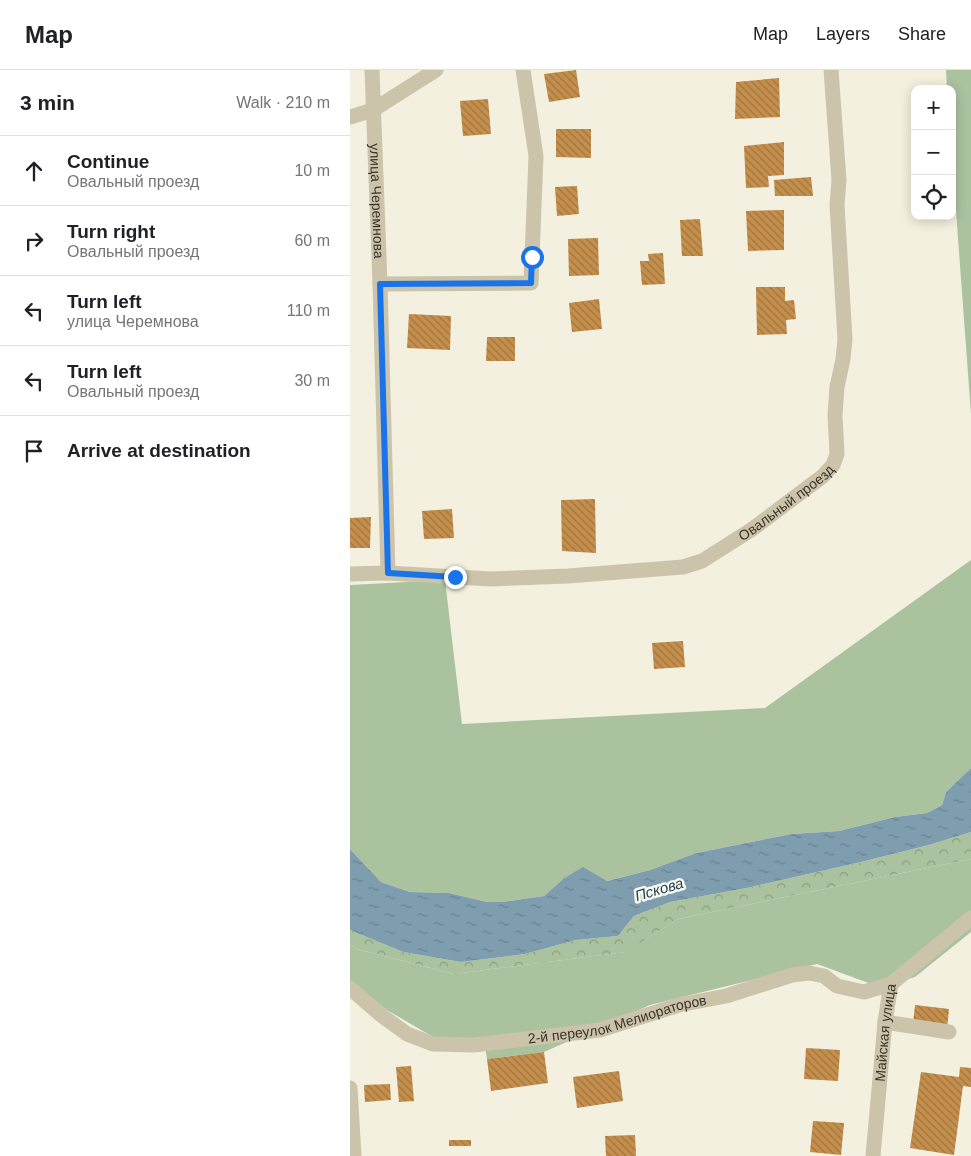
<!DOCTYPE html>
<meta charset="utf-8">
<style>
body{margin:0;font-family:Helvetica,sans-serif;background:#f2f2f2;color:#202124}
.controls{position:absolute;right:15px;top:15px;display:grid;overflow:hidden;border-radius:10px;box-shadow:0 2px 12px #0003}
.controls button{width:45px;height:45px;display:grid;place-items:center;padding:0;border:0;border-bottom:1px solid #e0e0e0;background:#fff;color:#202124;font:25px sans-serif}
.stop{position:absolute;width:15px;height:15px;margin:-11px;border:4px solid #1a73e8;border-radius:50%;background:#fff}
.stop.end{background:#1a73e8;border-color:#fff;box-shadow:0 1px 5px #0008}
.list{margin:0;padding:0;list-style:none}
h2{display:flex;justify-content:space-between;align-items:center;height:65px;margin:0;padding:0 20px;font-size:21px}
h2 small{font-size:16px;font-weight:400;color:#757577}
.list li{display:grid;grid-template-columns:32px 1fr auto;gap:15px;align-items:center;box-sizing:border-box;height:70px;padding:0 20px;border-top:1px solid #e0e0e0}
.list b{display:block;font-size:19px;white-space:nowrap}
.list p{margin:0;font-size:16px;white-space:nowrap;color:#757577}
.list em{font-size:16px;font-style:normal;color:#757577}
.icon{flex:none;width:28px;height:28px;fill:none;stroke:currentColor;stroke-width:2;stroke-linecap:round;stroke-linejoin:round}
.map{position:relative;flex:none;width:621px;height:1086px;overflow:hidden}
header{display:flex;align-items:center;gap:30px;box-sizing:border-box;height:70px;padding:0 25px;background:#fff;border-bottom:1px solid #e0e0e0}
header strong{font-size:24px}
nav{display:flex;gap:28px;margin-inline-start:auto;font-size:18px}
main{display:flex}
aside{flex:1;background:#fff}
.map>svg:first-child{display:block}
</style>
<header>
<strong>Map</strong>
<nav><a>Map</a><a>Layers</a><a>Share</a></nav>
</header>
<main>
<aside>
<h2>3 min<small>Walk · 210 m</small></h2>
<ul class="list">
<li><svg class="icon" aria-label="ahead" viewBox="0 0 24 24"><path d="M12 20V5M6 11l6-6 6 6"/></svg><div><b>Continue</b><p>Овальный проезд</p></div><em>10 m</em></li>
<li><svg class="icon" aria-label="right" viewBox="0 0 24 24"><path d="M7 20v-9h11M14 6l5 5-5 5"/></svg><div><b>Turn right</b><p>Овальный проезд</p></div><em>60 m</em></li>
<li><svg class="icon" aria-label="left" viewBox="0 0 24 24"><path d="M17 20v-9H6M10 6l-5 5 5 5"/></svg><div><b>Turn left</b><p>улица Черемнова</p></div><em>110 m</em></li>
<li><svg class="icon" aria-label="left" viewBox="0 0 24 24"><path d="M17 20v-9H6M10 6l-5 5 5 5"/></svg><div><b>Turn left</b><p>Овальный проезд</p></div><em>30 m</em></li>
<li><svg class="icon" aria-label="arrive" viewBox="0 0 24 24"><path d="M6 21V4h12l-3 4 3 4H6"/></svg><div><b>Arrive at destination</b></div></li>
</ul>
</aside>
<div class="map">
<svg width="621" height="1086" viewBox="0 0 621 1086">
<defs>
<pattern id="forest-crowns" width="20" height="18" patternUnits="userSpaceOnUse" patternTransform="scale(1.25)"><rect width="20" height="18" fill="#abc29f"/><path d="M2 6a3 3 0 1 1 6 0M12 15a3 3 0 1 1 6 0" fill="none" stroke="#8c9e82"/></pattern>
<pattern id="water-ripples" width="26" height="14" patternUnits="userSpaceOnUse" patternTransform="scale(1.25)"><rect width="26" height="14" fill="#7e9eaf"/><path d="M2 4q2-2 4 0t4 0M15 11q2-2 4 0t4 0" fill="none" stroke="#68818f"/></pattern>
<pattern id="building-back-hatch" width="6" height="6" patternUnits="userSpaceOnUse" patternTransform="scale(1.25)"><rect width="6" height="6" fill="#c48f4c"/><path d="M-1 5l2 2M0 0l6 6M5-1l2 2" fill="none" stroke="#a0753f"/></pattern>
</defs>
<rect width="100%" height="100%" fill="#f3f0df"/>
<!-- grass -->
<g fill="#abc29f">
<path d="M596,0H621V344L602,87V19H597Z"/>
<path d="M621,490V698L596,722L592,735L577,743L545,747L489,761L441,764L346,783L300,800L256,811L213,809L194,826L152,832H137L99,823L60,822L31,812L0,779V515L95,510L112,654L415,638Z"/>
<path d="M621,789V862L565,907L541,914L524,915L467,894L300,935L194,982L137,989L134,971L95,974L37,940L0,912V874L7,879L104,904L275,882L328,849Z"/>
</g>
<!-- forest -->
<path fill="url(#forest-crowns)" d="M621,762V789L328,849L276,882L104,904L7,879L0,874V860L53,882L111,892L175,884L226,870L268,866L284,846L320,832L397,818L511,792L579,775Z"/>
<!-- water -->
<path fill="url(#water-ripples)" d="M621,698V762L579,775L511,792L397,818L320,832L284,846L268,866L226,870L175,884L111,892L53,882L0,860V779L31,812L60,822L99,823L137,832H152L194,826L213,809L233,797L257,811L300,800L346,783L441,764L489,761L545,747L577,743L592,735L596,722Z"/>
<!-- building -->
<g fill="url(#building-back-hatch)">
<path d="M226,0L230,27L199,32L194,4Z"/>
<path d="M429,8L430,47L385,49L386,12Z"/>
<path d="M138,29L141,64L113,66L110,31Z"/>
<path d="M206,59H241V88L206,87Z"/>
<path d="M434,72V105L418,106L419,117L396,118L394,76Z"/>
<path d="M461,107L463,126H425L424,110Z"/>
<path d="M227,116L229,144L207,146L205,117Z"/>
<path d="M434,140V180L398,181L396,141Z"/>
<path d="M350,149L353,186H332L330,150Z"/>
<path d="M248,168L249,205L219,206L218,169Z"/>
<path d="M313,183L315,214L292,215L290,191H299L298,184Z"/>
<path d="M406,217H435V231L444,230L446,249L436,250L437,264L407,265Z"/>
<path d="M249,229L252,259L222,262L219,233Z"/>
<path d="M59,244L101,246L100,280L57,278Z"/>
<path d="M137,267H165V291H136Z"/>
<path d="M245,429L246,483L212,481L211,430Z"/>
<path d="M102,439L104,468L74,469L72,441Z"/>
<path d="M21,447L20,478H0V448Z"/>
<path d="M333,571L335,597L304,599L302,573Z"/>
<path d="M565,935L599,939L597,959L563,954Z"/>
<path d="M456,978L490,980L488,1011L454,1009Z"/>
<path d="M194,982L198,1013L141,1021L137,989Z"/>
<path d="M61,996L64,1031L49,1032L46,997Z"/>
<path d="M610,997L621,998V1017L613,1016L604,1085L560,1078L571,1002L609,1007Z"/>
<path d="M269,1001L273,1031L227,1038L223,1007Z"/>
<path d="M40,1014L41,1030L15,1032L14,1015Z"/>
<path d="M463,1051L494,1053L491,1085L460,1082Z"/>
<path d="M285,1065L286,1086H256L255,1066Z"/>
<rect x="99" y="1070" width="22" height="6"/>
</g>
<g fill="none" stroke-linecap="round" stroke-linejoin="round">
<!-- minor -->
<g stroke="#cbc4ab" stroke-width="15">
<path id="s1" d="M22,0L30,214L38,503"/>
<path d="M0,47L23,40L86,0"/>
<path d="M30,214L181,213L186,86L173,0"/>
<path id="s2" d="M0,504L38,503L141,509L218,506L333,497L352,491L401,460L473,406L483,395L487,384L485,345L487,317L493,289L495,269L487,135L489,110L481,0"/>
<path id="s3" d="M0,918L31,945L57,964L83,974L124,975L250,960L329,935L376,926L442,905L459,903L474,906L487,916L514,922L541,914"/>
<path d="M535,952L599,962"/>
<path d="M0,1018L4,1086"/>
<path id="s4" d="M523,1086L535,952L541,914L621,848"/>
</g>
</g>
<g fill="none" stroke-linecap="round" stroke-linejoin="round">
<!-- route -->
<path stroke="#1a73e8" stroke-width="6" d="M105,507L38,503L30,214L181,213L182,187"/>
</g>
<g text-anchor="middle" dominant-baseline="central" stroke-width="5" stroke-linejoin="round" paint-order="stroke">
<!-- street labels -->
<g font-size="14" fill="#39332a" stroke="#faf8ec">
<text stroke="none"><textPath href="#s1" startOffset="131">улица Черемнова</textPath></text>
<text stroke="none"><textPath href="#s2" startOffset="456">Овальный проезд</textPath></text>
<text stroke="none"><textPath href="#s3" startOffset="288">2-й переулок Мелиораторов</textPath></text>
<text stroke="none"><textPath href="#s4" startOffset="124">Майская улица</textPath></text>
</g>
<!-- water labels -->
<g font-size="15" font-style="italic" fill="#20445a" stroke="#faf8ec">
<text transform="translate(309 819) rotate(-16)">Пскова</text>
</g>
</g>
</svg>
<div class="controls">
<button>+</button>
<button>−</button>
<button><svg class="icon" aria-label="locate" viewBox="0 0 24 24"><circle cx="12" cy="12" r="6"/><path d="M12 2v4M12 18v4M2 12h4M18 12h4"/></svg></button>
</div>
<div class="stop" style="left:182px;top:187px"></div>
<div class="stop end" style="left:105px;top:507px"></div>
</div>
</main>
